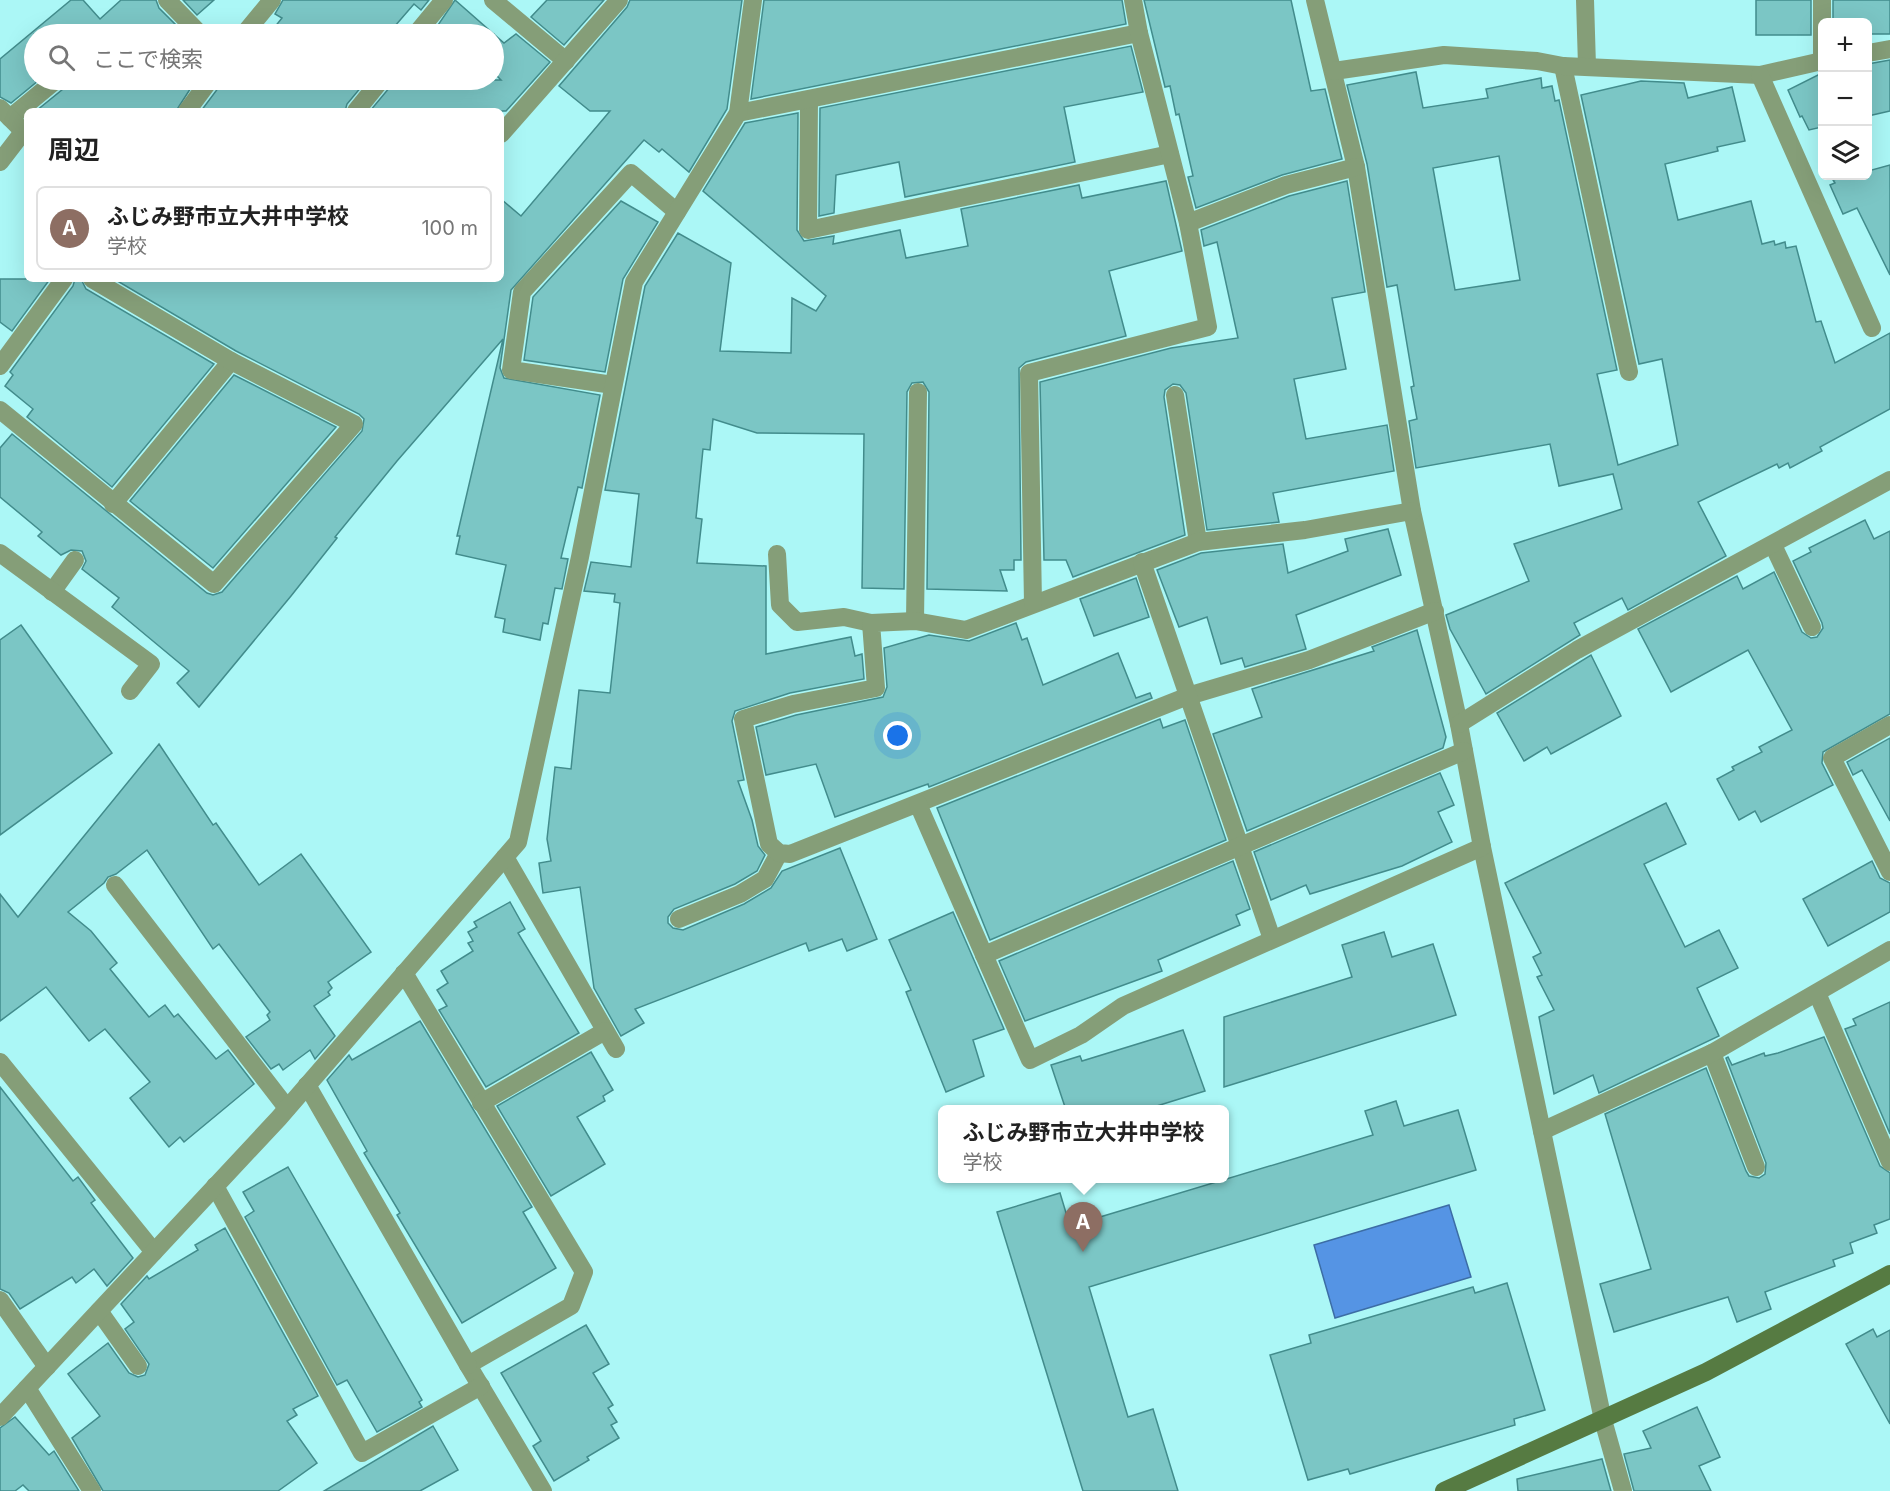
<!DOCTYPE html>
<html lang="ja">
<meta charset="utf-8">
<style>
body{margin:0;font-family:Inter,"Noto Sans JP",sans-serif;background:#f2f2f2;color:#222}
.controls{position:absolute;right:18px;top:18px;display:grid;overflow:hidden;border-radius:9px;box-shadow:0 6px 24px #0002}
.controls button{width:54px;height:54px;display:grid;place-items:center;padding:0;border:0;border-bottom:2px solid #e0e0e0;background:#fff;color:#222;font:30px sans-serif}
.you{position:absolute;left:898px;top:736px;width:21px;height:21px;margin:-15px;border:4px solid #fff;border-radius:50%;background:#1a73e8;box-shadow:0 0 0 9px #1a73e833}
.badge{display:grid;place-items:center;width:39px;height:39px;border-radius:50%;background:#cc3c55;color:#fff;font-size:20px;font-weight:700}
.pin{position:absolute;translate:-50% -50px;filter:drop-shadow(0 2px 3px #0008)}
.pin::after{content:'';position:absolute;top:32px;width:21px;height:18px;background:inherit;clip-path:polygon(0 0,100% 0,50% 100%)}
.popup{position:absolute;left:938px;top:1105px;width:291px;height:78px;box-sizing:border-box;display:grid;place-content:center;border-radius:9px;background:#fff;filter:drop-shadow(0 2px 4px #0005);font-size:20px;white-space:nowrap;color:#767676}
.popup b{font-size:22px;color:#222}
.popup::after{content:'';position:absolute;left:50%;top:100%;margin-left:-12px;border:12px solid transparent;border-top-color:#fff}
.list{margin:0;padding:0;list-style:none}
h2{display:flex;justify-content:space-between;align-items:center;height:78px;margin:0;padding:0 24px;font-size:26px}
h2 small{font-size:20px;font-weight:400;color:#767676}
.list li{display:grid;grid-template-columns:39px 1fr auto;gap:18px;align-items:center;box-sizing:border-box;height:84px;margin:0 12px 12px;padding:0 12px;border:2px solid #e0e0e0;border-radius:9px}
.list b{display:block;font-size:22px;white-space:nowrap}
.list p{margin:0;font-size:20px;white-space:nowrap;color:#767676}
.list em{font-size:20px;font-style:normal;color:#767676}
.icon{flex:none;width:33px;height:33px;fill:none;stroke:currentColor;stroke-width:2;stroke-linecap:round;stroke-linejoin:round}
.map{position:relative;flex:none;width:1890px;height:1491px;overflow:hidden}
.search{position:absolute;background:#fff;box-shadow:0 6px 24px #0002;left:24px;top:24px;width:480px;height:66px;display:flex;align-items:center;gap:15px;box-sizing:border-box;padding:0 21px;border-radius:33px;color:#767676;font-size:22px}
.panel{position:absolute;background:#fff;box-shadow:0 6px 24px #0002;left:24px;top:108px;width:480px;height:174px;border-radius:9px}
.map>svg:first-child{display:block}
</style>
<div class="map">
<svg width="1890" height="1491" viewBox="0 0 1890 1491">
<rect width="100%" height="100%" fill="#abf7f6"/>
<!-- water -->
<path fill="#5594e4" stroke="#3c6da5" stroke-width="1.5" d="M1449,1205L1471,1277L1335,1318L1314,1245Z"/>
<!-- building -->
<g fill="#7bc6c5" stroke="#428c8c" stroke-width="1.5" fill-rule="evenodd">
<path d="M71,0H83L100,19L121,0H156L159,8L181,30L176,34H34V80H39L11,103L0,97V59Z"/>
<path d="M183,0H214L197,15Z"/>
<path d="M283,0H429L421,10L414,4L388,34H272L270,33L282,18L275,14Z"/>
<path d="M455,0L504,43L516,34L550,62L506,111H370L390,87L392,80H501L494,73V34H449L438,25Z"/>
<path d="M547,0H604L564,45L531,17Z"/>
<path d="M630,0H742L727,109L689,172L662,149L659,152L644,140L511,290L500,368L504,378L600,395L582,488L578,487L561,558L568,559L562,589L555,588L548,624L543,623L540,640L503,632L505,619L495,617L506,565L456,554L460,536H457L503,339L397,461L335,537L337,538L291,596L199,707L177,683L189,671L112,607L119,598L82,569L86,561L82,551L71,550L61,555L38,536L42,532L0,497V448L12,434L207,593L213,595L222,592L362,431L364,419L359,414L236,351L114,279H501V199L521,216L610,111H590L559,86L627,7Z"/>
<path d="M764,0H1122L1126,24L751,99Z"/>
<path d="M1144,0H1291L1311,91L1325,89L1342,159L1282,175L1196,208L1188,177L1193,176L1179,114L1176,115L1170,86L1165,87Z"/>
<rect x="1756" y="0" width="55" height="35"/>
<path d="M1833,0H1890V34H1868V22H1833Z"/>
<path d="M1131,46L1143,92L1064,107L1075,162L905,197L899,162L836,175L834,213L819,216L820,108Z"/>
<path d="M1890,60V111L1868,116V64Z"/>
<path d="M1416,72L1423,108L1488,98L1486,89L1541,78L1542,88L1552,86L1555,101L1559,100L1617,370L1597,374L1618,465L1678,445L1662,359L1639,364L1581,95L1641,81L1684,83L1688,98L1732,87L1745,141L1717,147L1718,151L1665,164L1678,220L1751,201L1762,244L1774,241L1775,245L1785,242L1786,248L1796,246L1816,322L1821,321L1835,363L1890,333V409L1820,447L1822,451L1790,468L1788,463L1779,468L1777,464L1698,502L1726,556L1628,610L1622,598L1574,623L1580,635L1486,694L1450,629L1446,615L1529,581L1514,544L1622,509L1613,474L1559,486L1550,444L1416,468L1409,421L1417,419L1411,387L1414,386L1397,285L1387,287L1367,164L1347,85ZM1499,156L1520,280L1455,290L1433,168Z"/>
<path d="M1822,73V127L1809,130L1802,116L1800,117L1788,90Z"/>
<path d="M67,80H196L176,111H36L63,89Z"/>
<path d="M221,80H367L347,104L345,111H201L219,87Z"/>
<path d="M798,113L797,230L804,241L834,236L833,244L900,230L906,258L968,246L961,209L1079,185L1082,198L1166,181L1182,251L1109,271L1126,336L1026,362L1019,368L1021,560H1014V570H1000L1007,591L927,589L929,392L923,382L912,383L907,392L904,589L862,588L864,434L757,433L713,419L710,450L703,449L696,518L702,519L697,563L766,566V654L851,637L855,656L862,654L864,679L790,693L735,711L732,721L744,780L738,781L752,820L758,846L765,855L757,871L735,884L674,909L668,917V923L673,928L683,930L744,904L771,888L782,871L840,848L877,939L847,951L842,939L809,951L806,943L635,1009L644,1023L621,1036L594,988L580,887L543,893L539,863L551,861L547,839L555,767L571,769L579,690L610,693L620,603L614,602L615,594L584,591L591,562L631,567L639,494L605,490L645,286L678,233L731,263L720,351L791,353L792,298L816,311L826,296L703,191L745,123Z"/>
<path d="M1890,165V275L1857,208L1843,214L1830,185L1835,183L1833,180L1848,176H1868V171Z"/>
<path d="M1347,181L1365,292L1332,298L1346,369L1294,379L1306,439L1387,425L1394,471L1273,493L1279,522L1207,530L1186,393L1180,385L1173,384L1165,390L1164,397L1185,535L1073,577L1066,560H1044L1040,382L1171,348L1238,338L1217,242L1204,246L1201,230L1289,196Z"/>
<path d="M621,201L658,222L623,279L605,372L524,360L533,297Z"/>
<path d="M0,279H50L12,331L0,322Z"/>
<path d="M75,279H81L86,289L214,364L112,487L27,417L33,409L5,386L13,375L10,372L73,286Z"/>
<path d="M234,375L336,427L213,568L130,501Z"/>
<path d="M1865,520L1874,539L1890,531V714L1823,752L1822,763L1833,785L1761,822L1755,811L1739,820L1717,779L1734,770L1732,767L1762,752L1759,747L1792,730L1748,650L1671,692L1638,629L1737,576L1743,589L1774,572L1802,632L1811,638L1817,637L1823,628L1822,623L1793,561L1811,552L1809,548Z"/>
<path d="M1388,529L1401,575L1296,615L1306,649L1245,667L1242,658L1221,664L1207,617L1179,627L1157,570L1201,553L1283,544L1288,573L1348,551L1345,539Z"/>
<path d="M1136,578L1149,617L1094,636L1080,599Z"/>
<path d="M1016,623L1022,640L1027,638L1043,685L1118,653L1136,698L1150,693L1152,698L929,787L928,784L835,817L816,764L766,775L756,727L796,715L883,697L887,687L884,648L929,635L969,641Z"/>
<path d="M21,625L112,753L0,835V640Z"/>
<path d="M1417,630L1446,737L1443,748L1247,831L1213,734L1262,717L1252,689L1374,651L1372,647Z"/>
<path d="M1591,655L1621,716L1551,754L1547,747L1524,761L1497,713Z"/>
<path d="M1160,719L1163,728L1185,720L1226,840L990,940L937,808Z"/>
<path d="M1890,738V821L1862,770L1853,775L1847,762Z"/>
<path d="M159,744L213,825L216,823L259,885L301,854L371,952L328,982L332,988L328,992L330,995L314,1006L335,1036L315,1059L310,1050L283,1070L279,1064L271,1069L246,1037L270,1020L267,1015L270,1012L219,944L213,949L147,850L116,874L108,877L104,883L68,912L91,931L117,963L110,969L149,1017L165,1005L174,1017L178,1014L216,1059L228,1050L254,1084L184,1142L180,1137L169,1147L130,1098L150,1082L105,1029L89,1041L46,987L0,1021V894L18,917Z"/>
<path d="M1440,773L1454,805L1438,812L1452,842L1402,866L1310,894L1306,885L1271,900L1254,852Z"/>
<path d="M1666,803L1686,844L1644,864L1685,947L1719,930L1738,968L1697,988L1719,1036L1599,1093L1593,1075L1554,1094L1539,1017L1554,1010L1537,977L1542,975L1533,957L1541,953L1505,883Z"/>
<path d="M1233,861L1250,909L1236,915L1240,925L1158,960L1162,971L1025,1021L999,961Z"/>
<path d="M1872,861L1880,878L1890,883V912L1828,946L1803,899Z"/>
<path d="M510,902L525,929L518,933L579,1033L486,1087L439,1010L447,1006L437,990L448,983L441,971L473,951L468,943L473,941L468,932L477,927L474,922Z"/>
<path d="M953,912L1004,1029L973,1040L984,1076L946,1092L906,992L911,990L889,940Z"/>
<path d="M1384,932L1392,957L1433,944L1456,1015L1224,1087V1017L1352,977L1342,945Z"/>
<path d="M1890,1002V1134L1845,1029L1856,1025L1853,1019Z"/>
<path d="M420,1021L532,1207L523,1212L556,1268L462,1323L397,1215L400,1213L364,1153L367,1151L327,1080L349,1055L352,1060Z"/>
<path d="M1183,1030L1205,1091L1144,1110H1066L1051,1065L1080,1056L1082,1061Z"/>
<path d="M1824,1037L1880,1166L1890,1173V1219L1874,1225L1877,1233L1850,1243L1853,1253L1833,1260L1835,1266L1765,1292L1771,1309L1737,1322L1728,1297L1614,1332L1600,1284L1651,1269L1605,1114L1706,1068L1746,1171L1749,1176L1759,1178L1765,1174L1766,1163L1726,1058L1728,1057L1732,1065L1764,1053L1765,1056L1778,1053Z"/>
<path d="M591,1052L613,1090L603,1096L605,1101L577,1117L605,1164L551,1196L497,1106Z"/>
<path d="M0,1087L73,1181L78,1177L95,1200L91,1203L133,1258L107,1286L94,1269L76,1283L72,1277L20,1309L9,1293L0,1289Z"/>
<path d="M1396,1101L1404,1126L1458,1110L1476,1170L1089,1287L1128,1417L1153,1409L1178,1491H1083L997,1212L1060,1193L1070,1226L1373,1135L1365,1111Z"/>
<path d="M288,1167L422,1400L419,1402L422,1407L377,1432L347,1380L337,1385L245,1217L254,1211L243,1192Z"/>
<path d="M225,1228L318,1396L293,1409L297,1415L287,1421L317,1463L278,1491H103L72,1438L100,1416L68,1374L108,1343L129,1373L138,1377L145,1375L149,1364L125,1329L134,1322L121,1304L147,1276L149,1279L198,1250L195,1245Z"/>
<path d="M1507,1283L1545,1410L1514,1419L1515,1425L1350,1474L1348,1469L1308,1480L1270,1355L1311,1343L1309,1335L1473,1287L1475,1293Z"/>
<path d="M586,1325L609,1364L593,1373L613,1405L608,1408L617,1422L611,1425L619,1438L587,1457L589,1460L554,1481L533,1446L541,1441L501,1373Z"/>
<path d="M1873,1329L1877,1337L1890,1330V1424L1846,1344Z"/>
<path d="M1697,1407L1720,1457L1699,1466L1711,1491H1634L1624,1454L1651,1448L1643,1431Z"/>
<path d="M15,1417L49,1455L54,1451L79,1491H29L23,1485L15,1491H0V1428Z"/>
<path d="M433,1426L458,1470L420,1491H324Z"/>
<path d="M1602,1459L1611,1491H1518L1517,1479Z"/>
</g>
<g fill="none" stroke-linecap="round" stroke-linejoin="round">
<!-- lane -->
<g stroke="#859e78" stroke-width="18">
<path d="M167,0L200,34"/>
<path d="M493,0L566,61"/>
<path d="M1585,0L1587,66"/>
<path d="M416,34L444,0"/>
<path d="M1822,61V0"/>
<path d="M356,111L381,80"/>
<path d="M10,118L56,80"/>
<path d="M0,162L23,132"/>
<path d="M1175,395L1198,542"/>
<path d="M113,504L231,361"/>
<path d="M1773,545L1812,627"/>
<path d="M777,554L780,605L797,622L844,617L871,623"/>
<path d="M52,592L75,560"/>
<path d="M915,621L918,392"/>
<path d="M115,885L287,1108"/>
<path d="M679,919L740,894L765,879L779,853"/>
<path d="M1712,1053L1756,1167"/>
<path d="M99,1311L138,1366"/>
</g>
<!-- street -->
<g stroke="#859e78" stroke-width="18">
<path d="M1315,0L1356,167L1412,511L1459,724L1482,847L1603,1420L1623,1491"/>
<path d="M244,34L272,0"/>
<path d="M1868,53L1890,49"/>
<path d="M1563,66L1629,372"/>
<path d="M1334,71L1444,55L1537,61L1563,66L1760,75L1822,61"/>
<path d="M1760,75L1872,328"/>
<path d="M809,100L808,230L1170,154"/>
<path d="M0,108L27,135"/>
<path d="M187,111L210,80"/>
<path d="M738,113L1139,33"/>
<path d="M501,134L619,0"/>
<path d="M1188,223L1286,185L1356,167"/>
<path d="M0,366L64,279"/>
<path d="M613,385L511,370L522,292L631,173L677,212"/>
<path d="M0,410L214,584L354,424L231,361L92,279"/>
<path d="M1412,511L1305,530L1198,542L966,630L915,621L871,623L876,688L793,704L743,719L769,844L779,853L790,854L1188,696L1309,660L1435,611"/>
<path d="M0,553L151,664L130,691"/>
<path d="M1142,562L1272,939"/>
<path d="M1033,603L1029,373L1208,327L1188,223L1139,33L1133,0"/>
<path d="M1459,724L1577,650L1890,480"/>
<path d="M1890,725L1832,758L1890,872"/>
<path d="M918,804L1030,1060L1081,1035L1123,1006L1482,847"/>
<path d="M505,857L616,1049"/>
<path d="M984,955L1464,751"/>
<path d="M404,973L584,1272L571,1306L468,1365L543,1491"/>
<path d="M1817,993L1890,1162"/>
<path d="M0,1062L154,1252"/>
<path d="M307,1085L468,1365"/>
<path d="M481,1103L605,1031"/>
<path d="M1542,1131L1712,1053L1890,950"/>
<path d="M215,1186L362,1453L481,1386"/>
<path d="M0,1300L47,1367"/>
<path d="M27,1388L92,1491"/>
<path d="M0,1417L279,1118L518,842L580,557L634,282L738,113L753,0"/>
</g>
<!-- secondary -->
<path stroke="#567b42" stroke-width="18" d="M1444,1491L1706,1372L1890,1274"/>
</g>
</svg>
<div class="controls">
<button>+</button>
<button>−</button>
<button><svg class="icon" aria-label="layers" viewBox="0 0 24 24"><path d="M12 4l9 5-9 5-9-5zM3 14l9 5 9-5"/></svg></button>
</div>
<div class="you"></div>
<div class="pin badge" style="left:1083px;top:1252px;background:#8d6e63">A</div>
<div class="popup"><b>ふじみ野市立大井中学校</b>学校</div>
<div class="search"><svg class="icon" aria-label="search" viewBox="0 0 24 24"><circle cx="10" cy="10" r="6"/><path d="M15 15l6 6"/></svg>ここで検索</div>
<section class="panel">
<h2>周辺<small></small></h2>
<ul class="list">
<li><span class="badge" style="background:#8d6e63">A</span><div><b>ふじみ野市立大井中学校</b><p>学校</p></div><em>100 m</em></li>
</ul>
</section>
</div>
